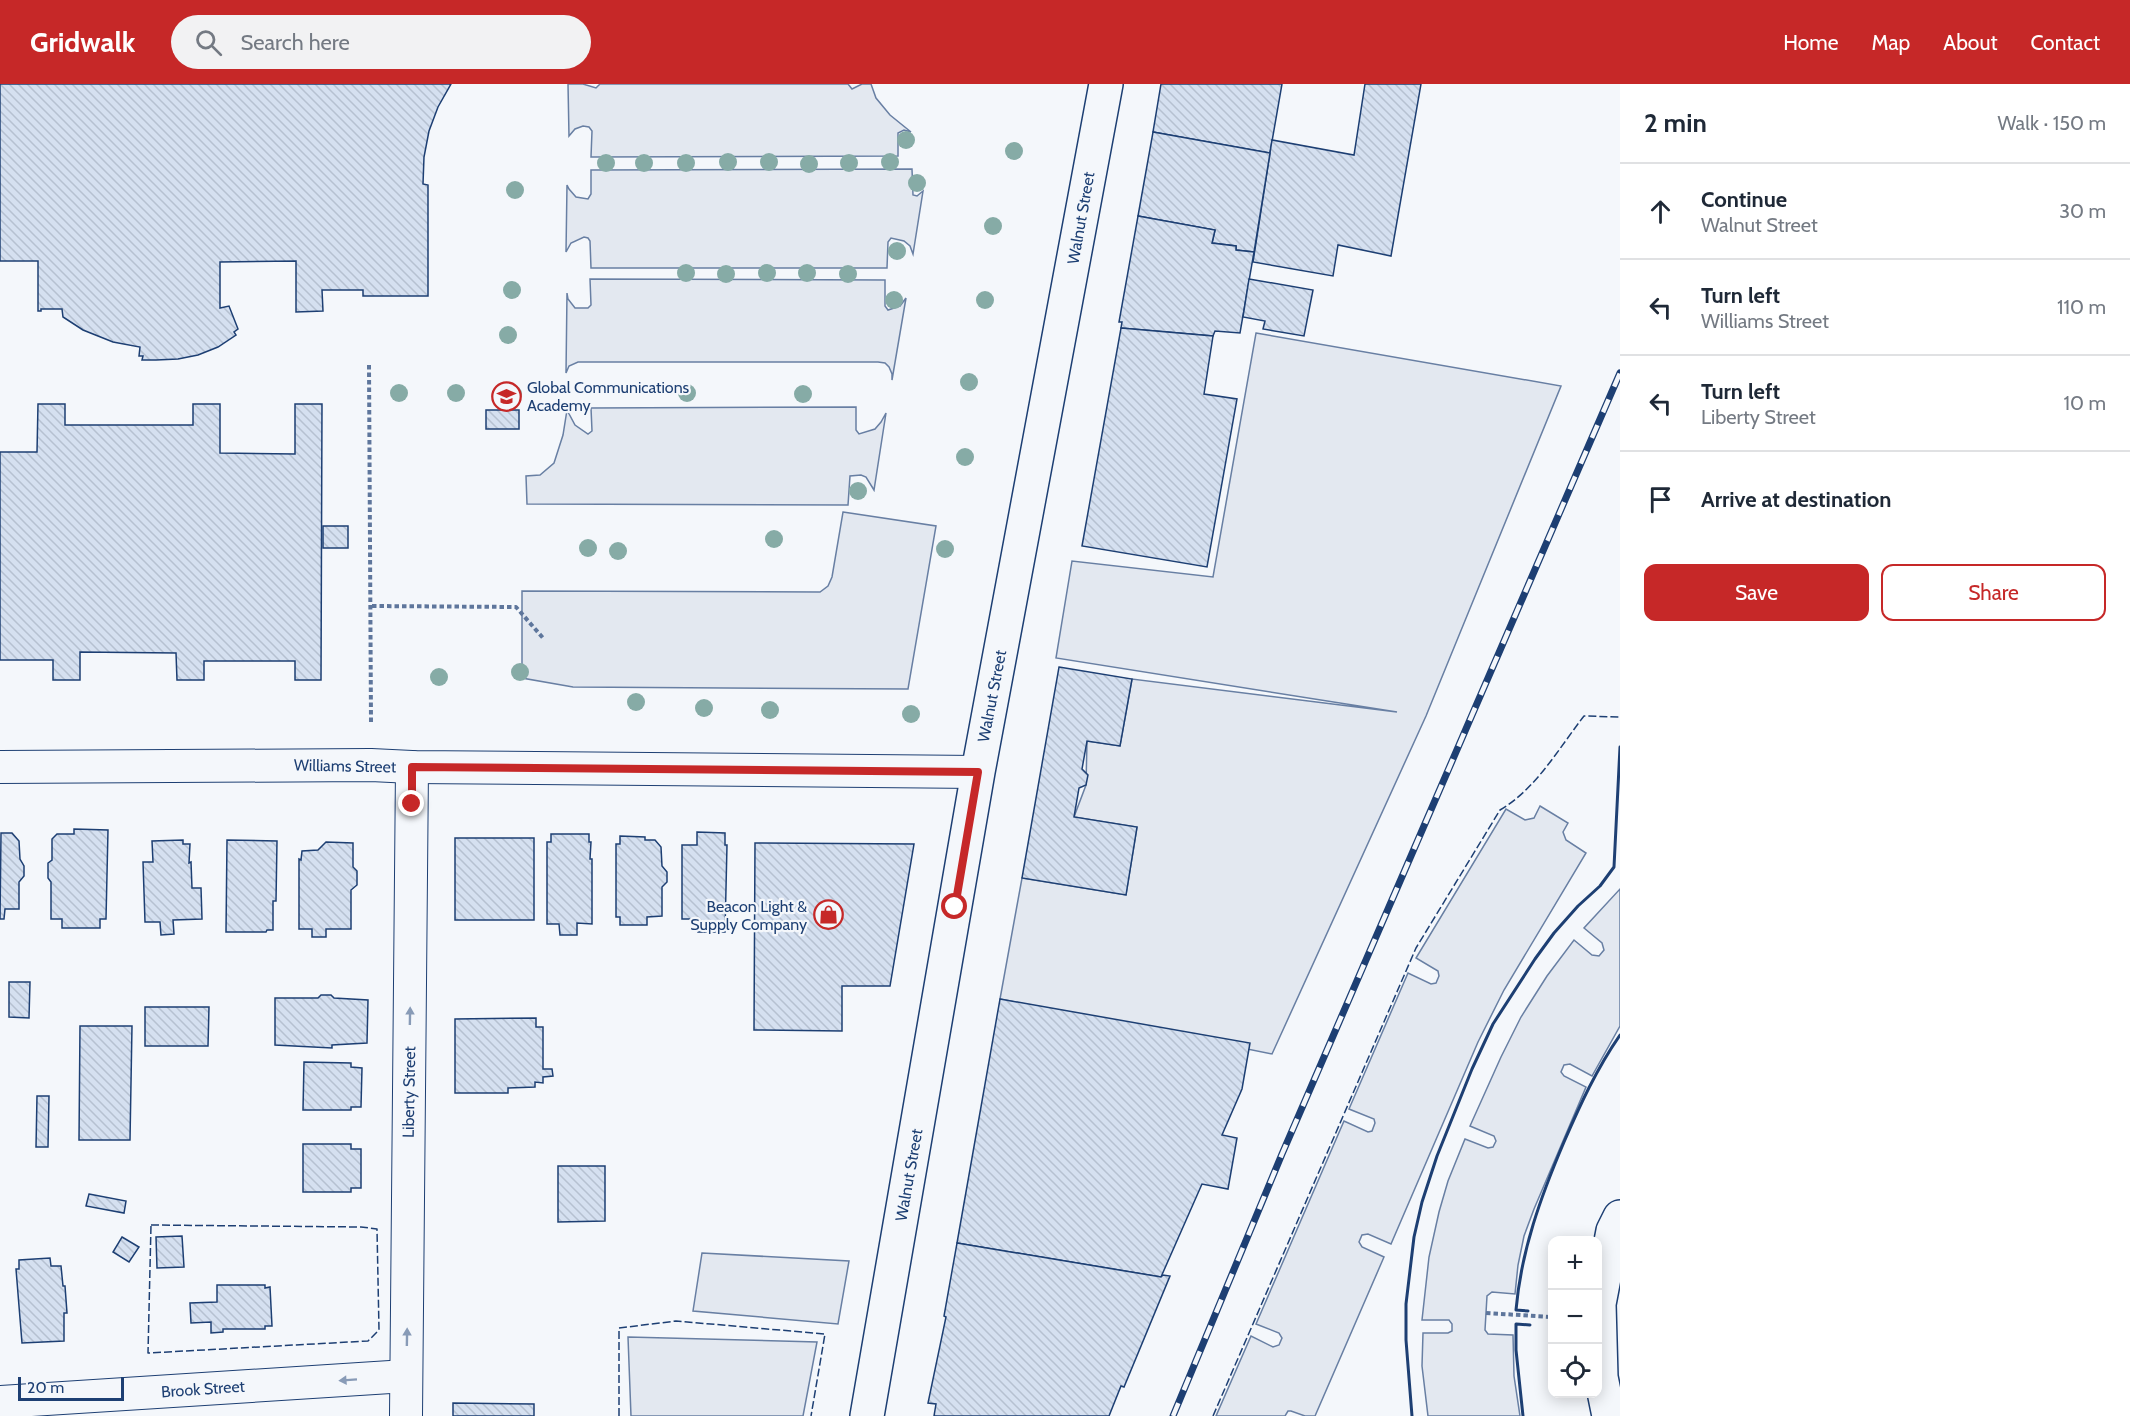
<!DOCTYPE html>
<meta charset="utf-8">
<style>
body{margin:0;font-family:Cabin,sans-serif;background:#f2f2f3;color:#1f2937}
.controls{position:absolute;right:18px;bottom:18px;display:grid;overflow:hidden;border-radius:12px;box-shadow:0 3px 15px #0003}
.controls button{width:54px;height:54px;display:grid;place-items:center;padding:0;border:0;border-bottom:2px solid #e0e1e3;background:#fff;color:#1f2937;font:30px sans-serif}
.scale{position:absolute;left:18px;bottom:15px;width:106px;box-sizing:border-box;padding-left:6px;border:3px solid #1d3f73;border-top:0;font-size:16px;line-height:21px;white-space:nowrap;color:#1d3f73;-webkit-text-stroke:4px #f4f7fb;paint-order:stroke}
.stop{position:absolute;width:18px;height:18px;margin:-14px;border:4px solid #c62828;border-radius:50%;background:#fff}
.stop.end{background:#c62828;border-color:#fff;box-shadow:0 2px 6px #0008}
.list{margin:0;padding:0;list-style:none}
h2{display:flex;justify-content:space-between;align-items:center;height:78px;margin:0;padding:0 24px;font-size:26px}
h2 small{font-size:20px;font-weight:400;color:#747a83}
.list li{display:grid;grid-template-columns:39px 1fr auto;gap:18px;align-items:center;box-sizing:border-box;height:96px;padding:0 24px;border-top:2px solid #e0e1e3}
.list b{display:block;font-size:22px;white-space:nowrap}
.list p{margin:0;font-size:20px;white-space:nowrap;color:#747a83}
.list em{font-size:20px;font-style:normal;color:#747a83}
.actions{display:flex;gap:12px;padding:18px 24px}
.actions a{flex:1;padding:14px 0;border:2px solid #c62828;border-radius:12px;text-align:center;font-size:21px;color:#c62828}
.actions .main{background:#c62828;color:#fff}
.icon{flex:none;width:33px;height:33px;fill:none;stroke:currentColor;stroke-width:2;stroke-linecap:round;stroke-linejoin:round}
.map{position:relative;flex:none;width:1620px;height:1332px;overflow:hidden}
header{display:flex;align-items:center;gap:36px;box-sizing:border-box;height:84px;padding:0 30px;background:#c62828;color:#fff}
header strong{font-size:28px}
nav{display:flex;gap:33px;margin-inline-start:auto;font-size:21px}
.search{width:420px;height:54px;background:#f2f2f3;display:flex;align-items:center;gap:15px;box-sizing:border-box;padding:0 21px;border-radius:33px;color:#747a83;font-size:22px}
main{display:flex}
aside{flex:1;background:#fff}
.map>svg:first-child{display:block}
</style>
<header>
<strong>Gridwalk</strong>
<div class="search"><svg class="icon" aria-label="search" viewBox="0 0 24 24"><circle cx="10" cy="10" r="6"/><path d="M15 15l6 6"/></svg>Search here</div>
<nav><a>Home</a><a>Map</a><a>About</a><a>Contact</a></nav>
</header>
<main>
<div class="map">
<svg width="1620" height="1332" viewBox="0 0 1620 1332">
<defs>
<pattern id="building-back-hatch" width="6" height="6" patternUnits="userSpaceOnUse" patternTransform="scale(1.5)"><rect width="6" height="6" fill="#d5e0f0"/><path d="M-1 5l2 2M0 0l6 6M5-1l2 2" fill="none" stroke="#b6c1d1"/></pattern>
</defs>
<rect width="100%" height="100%" fill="#f4f7fb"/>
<!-- parking -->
<g fill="#e3e8f0" stroke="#687fa3" stroke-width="1.5">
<path d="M568,0H583L596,4L600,0H848L852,5L862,0H871L876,14L890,31L911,48L904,46L898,49V72L591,73L592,47L589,43L583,42L575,45L569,52Z"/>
<path d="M912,85L913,111L917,112L923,107L913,170L910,162L904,157L891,154L888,158L887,184H591L590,157L588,154L584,153L571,159L566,168L567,101L569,105L576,113L588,115L591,110V86Z"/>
<path d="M590,195L885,196V222L888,226L900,222L906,214L892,296V290L889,283L885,279L878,278H578L569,282L566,289L567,209L568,215L575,224H588L591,221Z"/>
<path d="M1256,249L1561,302L1426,632L1272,970L1000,915L1022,794L1126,811L1137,743L1074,733L1086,701L1087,657L1120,662L1132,595L1397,628L1056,574L1072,477L1213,493Z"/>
<path d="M856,323V346L859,350L875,345L881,338L886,329L874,406L866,393L861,391L850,392L848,421L527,420L526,392L540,391L554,379L563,351L567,326L575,341L588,350L592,347L591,324Z"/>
<path d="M843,428L936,442L908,605L573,603L522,594V507L820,508L828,502L832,493Z"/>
<path d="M1540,722L1568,739L1563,748L1566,756L1586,769L1504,906L1478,958L1391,1160L1368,1150L1362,1151L1359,1158L1362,1163L1384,1173L1315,1332H1305L1291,1327H1288L1285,1332H1216L1251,1252L1273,1263L1279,1261L1282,1254L1279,1249L1256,1240L1344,1037L1368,1048L1372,1047L1375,1039L1374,1035L1349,1025L1408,889L1431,900L1436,899L1439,892L1438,887L1416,874L1506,725L1525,736L1534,734Z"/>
<path d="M1620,805V942L1592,992L1570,980L1564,981L1561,988L1564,992L1586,1003L1534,1125L1524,1152L1518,1181L1515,1210L1492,1208L1487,1212L1485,1246L1488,1250L1513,1251L1514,1292L1520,1332H1428L1422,1282L1423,1249H1448L1452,1247V1240L1449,1236H1422L1429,1173L1439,1128L1448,1097L1465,1055L1488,1064L1493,1063L1496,1057L1494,1052L1470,1042L1501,973L1521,933L1547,892L1574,856L1592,871L1599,872L1604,866L1602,859L1584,844Z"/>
<path d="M702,1169L849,1177L838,1240L693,1227Z"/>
<path d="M628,1253L817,1258L803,1332H631Z"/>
</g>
<!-- building -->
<g fill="url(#building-back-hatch)" stroke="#1d3f73" stroke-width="1.5">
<path d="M0,0H451L438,23L429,47L424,73L423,100L428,101V212H363V206H322L323,227L296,228V177L220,178V224L229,222L238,245L234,248L236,251L218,263L198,271L178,275L156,276H142L143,272H139L140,263L113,258L83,246L63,233L62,225H41V227H38V177H0Z"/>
<path d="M1161,0H1282L1270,69L1153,48Z"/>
<path d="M1365,0H1421L1391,172L1338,161L1333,192L1253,178L1272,56L1354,71Z"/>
<path d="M1153,48L1270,69L1254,168L1236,166V162L1212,159L1215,146L1138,132Z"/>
<path d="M1138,132L1215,146L1212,159L1236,162V166L1254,168L1240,249L1215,247L1213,252L1121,244L1122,238H1119Z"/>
<path d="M1249,195L1313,206L1304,252L1263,245L1265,237L1243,233Z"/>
<path d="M1121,244L1213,252L1204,310L1237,315L1207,483L1082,462Z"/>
<path d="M38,320H65V341H193V320H220V369L295,370V320H322L321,596H295V577H204V596H177L176,569L80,568V596H53V576H0V368H37Z"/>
<rect x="486" y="326" width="33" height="19"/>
<rect x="323" y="442" width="25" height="22"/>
<path d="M1059,583L1132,595L1120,662L1087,657L1082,685L1088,691L1086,701L1079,704L1074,733L1137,743L1126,811L1022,794Z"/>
<path d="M74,745L108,746L106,835H100V844H62V835H51V798L48,794V779L52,776V755L57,750H74Z"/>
<path d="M697,748L725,749V761H727L725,848H698V835H682V761H697Z"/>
<path d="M1,749H12L19,757L20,775L24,782V792L19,798V825H5L4,835H0Z"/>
<path d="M551,750H589V758H591L590,775H592V840L577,839V851H560L559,840H547V758H551Z"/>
<path d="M620,752L645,753V756H655L661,763L662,782L667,788V798L662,803V832L647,833V841H620V833H616V760H620Z"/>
<rect x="455" y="754" width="79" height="82"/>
<path d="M183,756V760H190L189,779L191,778L192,804H201L202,835L173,836L174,850L161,851L160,838H145L143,778H153L152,757Z"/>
<path d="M227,756L277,757L276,817H273V846H267L266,848H226Z"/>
<path d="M326,758L353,759V783L357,787V801L351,806V845H326V853H312V845H299V775L301,776L302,767L318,766Z"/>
<path d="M755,759L914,760L890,902H842V947L754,946Z"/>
<path d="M9,898H30L29,934L9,933Z"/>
<path d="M321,911H331L334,914L368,916L367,959L332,961V964L275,961V914H318Z"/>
<path d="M1000,915L1250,959L1242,1005L1222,1051L1237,1054L1228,1105L1202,1100L1161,1193L957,1159Z"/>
<path d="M145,923H209L208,962H145Z"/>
<path d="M536,934V943H543V985H552L553,992L543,993V999L535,998V1003L508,1004V1009H455V935Z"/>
<path d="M80,942H132L130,1056H79Z"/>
<path d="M304,978L351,979V983L362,984L361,1023H351V1026H303Z"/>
<path d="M37,1012H49L48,1063H36Z"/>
<path d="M303,1060H351V1065H361V1104H351V1108H303Z"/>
<path d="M558,1082H605V1137L558,1138Z"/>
<path d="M89,1110L126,1117L124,1129L86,1122Z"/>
<path d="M182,1152L184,1183L157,1184L156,1153Z"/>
<path d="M122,1153L139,1163L129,1178L113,1168Z"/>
<path d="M957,1159L1161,1193L1163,1191L1170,1192L1124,1303L1121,1302L1109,1332H934L936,1320L928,1319L946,1233L944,1232Z"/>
<path d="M50,1174L51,1182H61L63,1202H65L67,1229H64V1257L22,1259L16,1185H19V1176Z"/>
<path d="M217,1201H265V1204L270,1203L272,1242H265V1245H223V1248L211,1249V1238L191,1239L190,1219L217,1218Z"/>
<path d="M453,1319L534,1320V1332H453Z"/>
</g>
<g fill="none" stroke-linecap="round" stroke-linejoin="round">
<defs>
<g id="street">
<path d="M0,683L371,681L412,683L978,688"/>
<path d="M0,1318L406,1292"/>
<path d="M406,1332L412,683"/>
</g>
<g id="secondary">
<path d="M867,1332L978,688L1106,0"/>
<path d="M1609,1332L1601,1293L1599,1220L1613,1147L1620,1133"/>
</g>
</defs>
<!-- street casing -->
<use href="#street" stroke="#1d3f73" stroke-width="34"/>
<!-- secondary casing -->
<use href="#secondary" stroke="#1d3f73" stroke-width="36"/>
<!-- path -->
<g stroke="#5e769c" stroke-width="4" stroke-dasharray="4.5 3" stroke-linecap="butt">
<path d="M369,281L371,638"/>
<path d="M372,522L516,523L543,554"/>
<path d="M1486,1229L1552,1233"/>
</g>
<!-- street -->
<use href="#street" stroke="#f4f7fb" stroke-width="32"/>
<!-- secondary -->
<use href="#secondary" stroke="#f4f7fb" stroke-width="33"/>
<defs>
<path id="rail" d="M1173,1332L1282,1070L1620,289"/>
</defs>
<!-- rail casing -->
<use href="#rail" stroke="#1d3f73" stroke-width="7"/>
<!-- rail -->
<use href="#rail" stroke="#f4f7fb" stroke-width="4.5" stroke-dasharray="14" stroke-linecap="butt"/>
<!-- fence -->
<g stroke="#1d3f73" stroke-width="1.5" stroke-dasharray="8 3" stroke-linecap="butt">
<path d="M151,1141L361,1143L377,1145L379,1246L368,1257L148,1269Z"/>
<path d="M619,1332V1244L676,1237L825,1250L811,1332"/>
<path d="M1213,1332L1416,864L1500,726C1536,705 1559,664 1584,632L1620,633"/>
</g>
<!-- wall -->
<g stroke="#1d3f73" stroke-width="3">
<path d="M1528,1227L1516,1226C1521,1167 1541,1112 1564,1058C1580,1021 1597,984 1620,951"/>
<path d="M1412,1332L1406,1256V1220L1414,1153L1422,1118L1437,1072L1472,985L1493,940L1535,875L1554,849L1578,822L1600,802L1614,783L1620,663"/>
<path d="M1523,1332L1516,1266V1240L1530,1241"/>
</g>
</g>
<!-- trees -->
<g fill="#86aba6">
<circle cx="906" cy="56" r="9"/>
<circle cx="1014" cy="67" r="9"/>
<circle cx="728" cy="78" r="9"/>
<circle cx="769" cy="78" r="9"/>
<circle cx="890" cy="78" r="9"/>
<circle cx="606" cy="79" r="9"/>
<circle cx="644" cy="79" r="9"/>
<circle cx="686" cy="79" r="9"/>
<circle cx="849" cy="79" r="9"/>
<circle cx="809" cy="80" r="9"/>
<circle cx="917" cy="99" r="9"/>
<circle cx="515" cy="106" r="9"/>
<circle cx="993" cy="142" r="9"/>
<circle cx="897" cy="167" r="9"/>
<circle cx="686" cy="189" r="9"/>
<circle cx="767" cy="189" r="9"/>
<circle cx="807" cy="189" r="9"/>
<circle cx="726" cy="190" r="9"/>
<circle cx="848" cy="190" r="9"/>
<circle cx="512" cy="206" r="9"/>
<circle cx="894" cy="216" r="9"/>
<circle cx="985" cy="216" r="9"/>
<circle cx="508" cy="251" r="9"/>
<circle cx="969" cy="298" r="9"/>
<circle cx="399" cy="309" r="9"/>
<circle cx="456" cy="309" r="9"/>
<circle cx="687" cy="309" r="9"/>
<circle cx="513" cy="310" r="9"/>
<circle cx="803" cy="310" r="9"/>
<circle cx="965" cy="373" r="9"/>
<circle cx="858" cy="407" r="9"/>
<circle cx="774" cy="455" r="9"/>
<circle cx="588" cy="464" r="9"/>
<circle cx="945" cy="465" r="9"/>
<circle cx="618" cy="467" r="9"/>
<circle cx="520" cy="588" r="9"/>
<circle cx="439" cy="593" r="9"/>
<circle cx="636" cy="618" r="9"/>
<circle cx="704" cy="624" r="9"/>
<circle cx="770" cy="626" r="9"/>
<circle cx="911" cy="630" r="9"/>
</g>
<!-- one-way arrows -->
<defs><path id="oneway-solid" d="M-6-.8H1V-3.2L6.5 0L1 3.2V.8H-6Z" transform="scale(1.5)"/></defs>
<g fill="#889bb7">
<use href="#oneway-solid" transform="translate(410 932) rotate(-89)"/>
<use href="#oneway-solid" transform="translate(407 1253) rotate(-89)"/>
<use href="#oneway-solid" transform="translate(348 1296) rotate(176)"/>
</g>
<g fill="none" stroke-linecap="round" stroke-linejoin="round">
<!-- route -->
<path stroke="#c62828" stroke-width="8" d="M412,720V683L978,688L955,823"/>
</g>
<!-- icons -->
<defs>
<symbol id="school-ring" viewBox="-11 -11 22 22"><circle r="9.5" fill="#f4f7fb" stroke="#c62828" stroke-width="1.5"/><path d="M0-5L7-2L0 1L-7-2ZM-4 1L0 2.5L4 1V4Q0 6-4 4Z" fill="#c62828"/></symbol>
<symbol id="shop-ring" viewBox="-11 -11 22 22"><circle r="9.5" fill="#f4f7fb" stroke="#c62828" stroke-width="1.5"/><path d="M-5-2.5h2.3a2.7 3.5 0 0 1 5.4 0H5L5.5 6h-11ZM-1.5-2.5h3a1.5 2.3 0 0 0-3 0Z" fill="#c62828"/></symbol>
</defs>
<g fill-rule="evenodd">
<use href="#school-ring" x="490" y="296" width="33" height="33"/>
<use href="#shop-ring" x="812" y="814" width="33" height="33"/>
</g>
<g text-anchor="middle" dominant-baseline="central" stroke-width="4.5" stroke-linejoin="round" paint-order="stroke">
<!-- street labels -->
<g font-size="16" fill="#1d3f73" stroke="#f4f7fb">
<text transform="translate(1081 134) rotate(-80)">Walnut Street</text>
<text transform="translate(992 612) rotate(-79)">Walnut Street</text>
<text transform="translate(345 682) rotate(1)">Williams Street</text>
<text transform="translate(409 1008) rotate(-89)">Liberty Street</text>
<text transform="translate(909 1091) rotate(-80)">Walnut Street</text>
<text transform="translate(203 1305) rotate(-4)">Brook Street</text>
</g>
<!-- poi labels -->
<g font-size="16" fill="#1d3f73" stroke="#f4f7fb" text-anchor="start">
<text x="527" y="303">Global Communications<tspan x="527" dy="18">Academy</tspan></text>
<text x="807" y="822" text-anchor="end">Beacon Light &amp;<tspan x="807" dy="18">Supply Company</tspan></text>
</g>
</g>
</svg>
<div class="controls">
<button>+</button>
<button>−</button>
<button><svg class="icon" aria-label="locate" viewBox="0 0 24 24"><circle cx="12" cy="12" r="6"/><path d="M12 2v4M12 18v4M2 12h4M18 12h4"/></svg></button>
</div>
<div class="scale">20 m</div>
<div class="stop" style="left:955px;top:823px"></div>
<div class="stop end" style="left:412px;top:720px"></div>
</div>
<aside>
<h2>2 min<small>Walk · 150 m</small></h2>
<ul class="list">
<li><svg class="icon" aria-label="ahead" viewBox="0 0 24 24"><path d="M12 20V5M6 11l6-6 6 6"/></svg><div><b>Continue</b><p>Walnut Street</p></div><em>30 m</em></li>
<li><svg class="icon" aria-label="left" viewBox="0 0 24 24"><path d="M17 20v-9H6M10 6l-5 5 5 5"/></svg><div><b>Turn left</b><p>Williams Street</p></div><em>110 m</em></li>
<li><svg class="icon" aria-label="left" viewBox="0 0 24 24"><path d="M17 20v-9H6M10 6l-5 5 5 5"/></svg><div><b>Turn left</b><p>Liberty Street</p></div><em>10 m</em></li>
<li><svg class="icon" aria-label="arrive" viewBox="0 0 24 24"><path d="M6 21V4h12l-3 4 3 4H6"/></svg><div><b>Arrive at destination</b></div></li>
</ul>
<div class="actions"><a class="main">Save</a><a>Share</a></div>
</aside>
</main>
